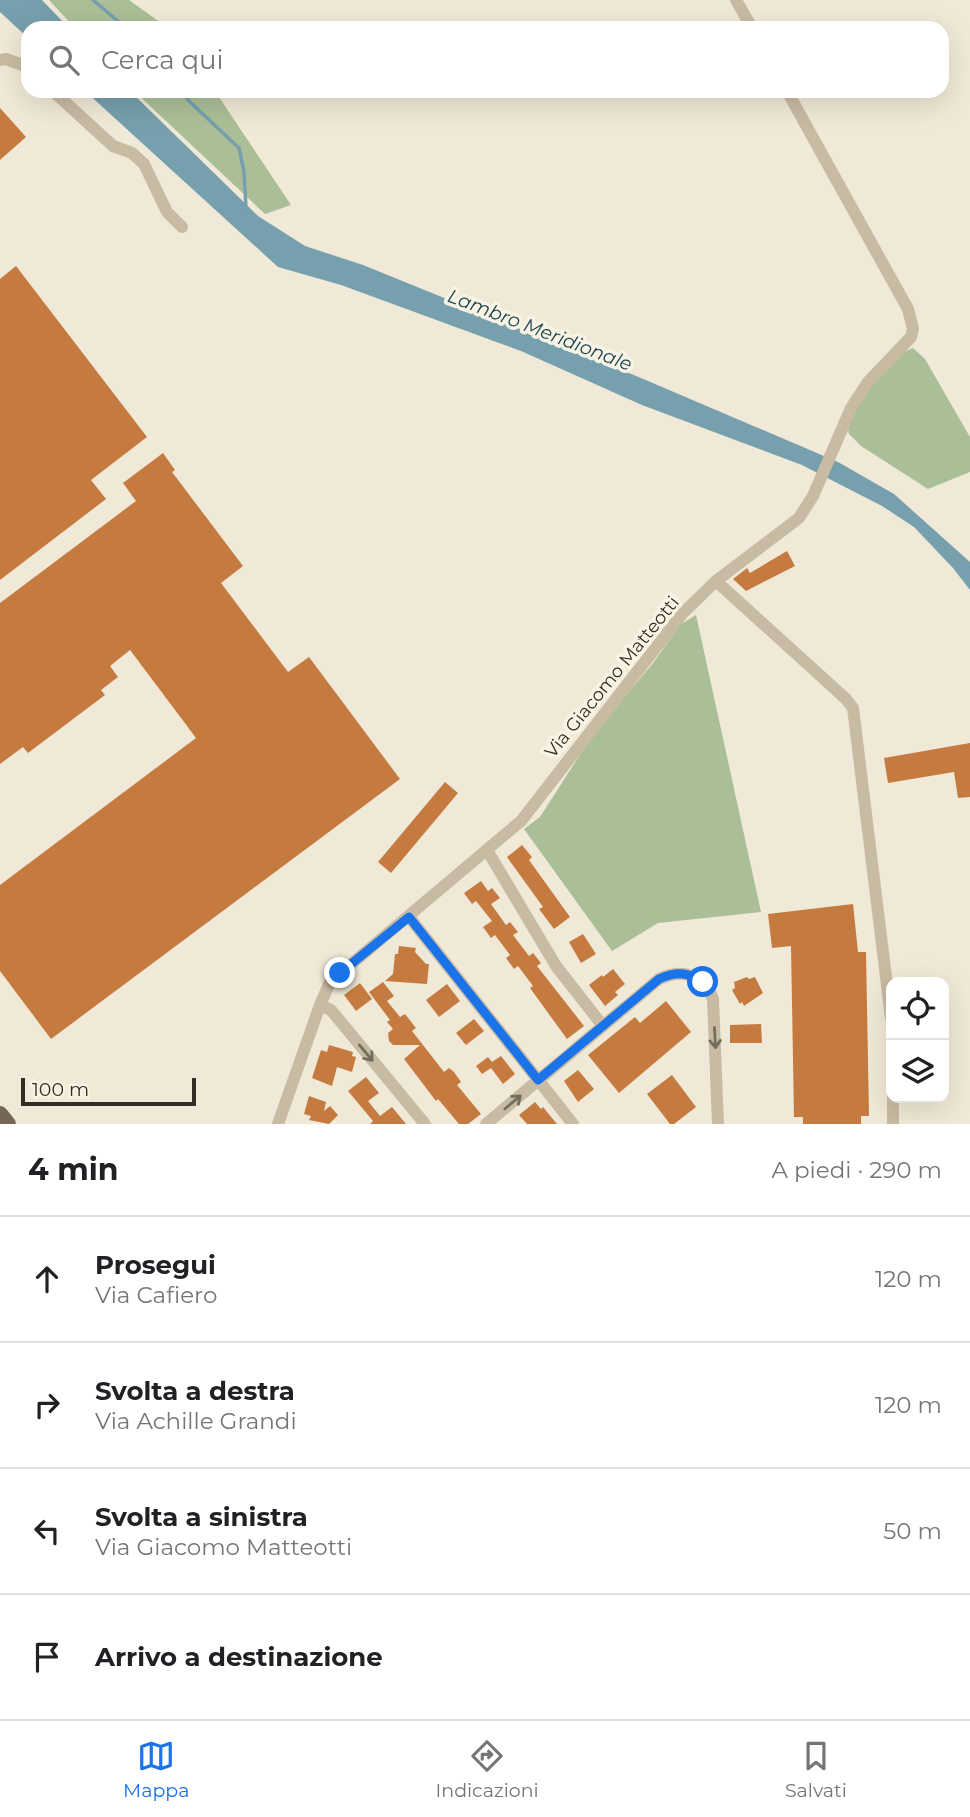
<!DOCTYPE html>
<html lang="it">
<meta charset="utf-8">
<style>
body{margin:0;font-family:Montserrat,sans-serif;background:#f2f2f2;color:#202124}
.controls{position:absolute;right:21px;bottom:21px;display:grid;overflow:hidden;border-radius:14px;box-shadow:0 7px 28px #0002}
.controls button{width:63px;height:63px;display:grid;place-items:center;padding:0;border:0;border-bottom:2px solid #e0e0e0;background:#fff;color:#202124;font:35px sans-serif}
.scale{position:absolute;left:21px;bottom:18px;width:175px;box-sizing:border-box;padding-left:7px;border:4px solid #332c25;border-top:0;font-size:19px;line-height:24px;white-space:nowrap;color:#332c25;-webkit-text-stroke:5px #f8f3e3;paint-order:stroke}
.stop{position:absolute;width:21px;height:21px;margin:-16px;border:5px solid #1a73e8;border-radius:50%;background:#fff}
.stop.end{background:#1a73e8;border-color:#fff;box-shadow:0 2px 7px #0008}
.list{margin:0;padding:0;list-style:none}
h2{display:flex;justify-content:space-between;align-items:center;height:91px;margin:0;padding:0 28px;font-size:30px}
h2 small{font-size:23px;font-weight:400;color:#757577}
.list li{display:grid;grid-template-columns:46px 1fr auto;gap:21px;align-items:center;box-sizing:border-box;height:126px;padding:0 28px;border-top:2px solid #e0e0e0}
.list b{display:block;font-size:26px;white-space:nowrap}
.list p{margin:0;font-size:23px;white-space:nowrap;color:#757577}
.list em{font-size:23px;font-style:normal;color:#757577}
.icon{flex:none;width:38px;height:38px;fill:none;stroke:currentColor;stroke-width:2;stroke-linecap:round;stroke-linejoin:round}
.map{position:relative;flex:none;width:970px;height:1124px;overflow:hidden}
.search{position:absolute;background:#fff;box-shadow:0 7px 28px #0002;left:21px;right:21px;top:21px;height:77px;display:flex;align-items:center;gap:18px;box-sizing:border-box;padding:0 24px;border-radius:21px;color:#757577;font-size:26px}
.sheet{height:595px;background:#fff}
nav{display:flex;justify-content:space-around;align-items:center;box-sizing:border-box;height:98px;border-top:2px solid #e0e0e0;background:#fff;font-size:19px;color:#757577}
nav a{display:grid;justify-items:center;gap:4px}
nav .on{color:#1a73e8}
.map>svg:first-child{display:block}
</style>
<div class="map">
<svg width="970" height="1124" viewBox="0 0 970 1124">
<rect width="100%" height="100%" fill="#f0e9d7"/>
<!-- green -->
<g fill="#aabf97">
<path d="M49,0H129L168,28H75Z"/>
<path d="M134,91H215L291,205L265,214Z"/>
<path d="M913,348L925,359L970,437V472L928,489L861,446L849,434L847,424C861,401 889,356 913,348Z"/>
<path d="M696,615L761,912L658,923L612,951L524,829L540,817L592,736L653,663L681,624Z"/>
</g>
<!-- water -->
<g fill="#76a0ad">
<path d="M0,0H42L69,28H28V38L0,12Z"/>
<path d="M85,91H130L258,216L305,246L363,265L641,378L838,462L894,494L970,562V590L953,568L914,527L882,506L802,465L642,405L521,351L341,285L278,267Z"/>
</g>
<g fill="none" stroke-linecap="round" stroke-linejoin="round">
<!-- stream -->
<g stroke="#76a0ad" stroke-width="3.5">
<path d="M93,0L126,28"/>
<path d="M182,91L189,101L239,148L244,172L246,208"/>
</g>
</g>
<!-- building -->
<g fill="#c57b40">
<path d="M0,108L26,137L0,160Z"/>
<path d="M16,266L147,437L91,480L106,499L0,580V279Z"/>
<path d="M163,453L175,470L172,472L243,566L221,583L288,672L309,657L400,779L51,1039L0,971V885L196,738L130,650L110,666L118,677L101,690L105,695L28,753L23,747L0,764V603L136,501L123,483Z"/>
<path d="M787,551L795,566L746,591L733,579L747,568L750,573Z"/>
<path d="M970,743V797L958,798L954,772L888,783L884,758Z"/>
<path d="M445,782L458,793L391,873L378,862Z"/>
<path d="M522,845L532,857L529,860L570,917L554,929L539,909L543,907L507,857Z"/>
<path d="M481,881L488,891L492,888L500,898L491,904L506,925L510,922L518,932L513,935L529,956L533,953L541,963L537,966L584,1026L567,1039L530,988L533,986L518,966L514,969L506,958L510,955L495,935L491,938L483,927L492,921L476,901L472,904L464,893Z"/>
<path d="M853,904L858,952H866L869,1116H861V1124H803V1117H794L791,946L772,948L768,914Z"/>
<path d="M583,934L596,954L581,963L569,942Z"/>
<path d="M399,946L416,948L415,952L426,964H429L427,984L385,981L393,974L395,954H398Z"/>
<path d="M613,969L625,984L615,992L618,995L605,1006L589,985L602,975L603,977Z"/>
<path d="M747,977L749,979L755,977L763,993L744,1006L742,1002L740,1004L732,990L735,988L734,982Z"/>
<path d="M383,982L394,996L387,1001L400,1017L405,1014L416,1028L412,1031L444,1072L449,1068L454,1072L461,1082L457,1085L481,1114L468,1124H459L438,1099L436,1101L404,1059L420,1045H393L389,1041L388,1033L393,1029L387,1022L390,1020L369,992Z"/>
<path d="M360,983L372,999L356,1011L344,995Z"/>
<path d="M447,984L460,1001L439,1017L426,1000Z"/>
<path d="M666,1001L691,1032L619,1093L588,1055L635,1017L640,1023Z"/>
<path d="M474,1019L484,1031L466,1045L456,1033Z"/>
<path d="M761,1024L762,1043H730V1025Z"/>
<path d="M329,1045L353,1052L352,1056L356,1057L352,1072L337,1067L332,1086L312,1078L321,1050L327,1052Z"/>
<path d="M501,1056L515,1074L503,1084L491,1068L482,1074L476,1066L488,1057L492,1062Z"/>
<path d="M578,1070L594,1089L578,1102L564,1081Z"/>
<path d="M672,1075L696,1107L674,1124H670L647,1094Z"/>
<path d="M366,1077L379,1093L368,1101L380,1116L392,1107L406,1124H370L373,1121L348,1091Z"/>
<path d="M309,1096L326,1102L324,1111L330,1106L338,1115L329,1124L309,1120L311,1116L304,1114Z"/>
<path d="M535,1102L541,1109L543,1107L557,1124H527L519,1115Z"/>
</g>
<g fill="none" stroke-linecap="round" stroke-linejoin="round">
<!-- minor -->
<g stroke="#c8bba3" stroke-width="12">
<path d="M736,0L752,28"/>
<path d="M0,60L6,59L28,67"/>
<path d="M53,91L113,146L132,153L144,164L167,212L182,227"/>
<path d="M716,581L846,699L853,708L891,1018"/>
<path d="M487,850L556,966L603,1026"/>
<path d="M409,917L573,1124"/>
<path d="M320,1005L331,1010L425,1124"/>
<path d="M278,1124L320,1005L330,982L521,821L682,614L716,581L799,518L813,496L851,408L868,382L911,337L913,329L908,309L787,91"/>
<path d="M486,1124L659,979C682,968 703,974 713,999L718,1124"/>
<path d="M893,1124V1098"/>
</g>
<!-- major -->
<path stroke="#756756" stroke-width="16" d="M0,1114L8,1124"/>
</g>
<!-- one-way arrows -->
<defs><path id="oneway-shaft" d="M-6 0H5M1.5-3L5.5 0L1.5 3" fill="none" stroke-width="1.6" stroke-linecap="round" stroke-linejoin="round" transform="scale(1.75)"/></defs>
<g stroke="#766c5e">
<use href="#oneway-shaft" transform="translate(715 1038) rotate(87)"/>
<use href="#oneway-shaft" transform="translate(366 1053) rotate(50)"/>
<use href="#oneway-shaft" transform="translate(513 1102) rotate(-40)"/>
</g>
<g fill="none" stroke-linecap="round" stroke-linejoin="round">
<!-- route -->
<path stroke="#1a73e8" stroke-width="9" d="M340,973L409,917L538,1080L659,979C676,971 687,972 703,982"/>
</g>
<g text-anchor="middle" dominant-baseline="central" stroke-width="7" stroke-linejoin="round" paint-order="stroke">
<!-- street labels -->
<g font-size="18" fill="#332c25" stroke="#f8f3e3">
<text transform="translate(612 677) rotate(-51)">Via Giacomo Matteotti</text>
</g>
<!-- water labels -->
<g font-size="19" font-style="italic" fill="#1b4554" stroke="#f8f3e3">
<text transform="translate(540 330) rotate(21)">Lambro Meridionale</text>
</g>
</g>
</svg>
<div class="controls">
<button><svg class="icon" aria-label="locate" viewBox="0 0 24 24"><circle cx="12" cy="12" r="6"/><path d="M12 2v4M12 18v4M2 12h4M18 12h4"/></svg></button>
<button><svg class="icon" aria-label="layers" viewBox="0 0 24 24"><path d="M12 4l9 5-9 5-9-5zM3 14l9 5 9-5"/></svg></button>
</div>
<div class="scale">100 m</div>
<div class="stop" style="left:703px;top:982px"></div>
<div class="stop end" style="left:340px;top:973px"></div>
<div class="search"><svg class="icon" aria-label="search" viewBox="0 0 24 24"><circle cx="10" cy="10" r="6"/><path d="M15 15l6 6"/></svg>Cerca qui</div>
</div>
<section class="sheet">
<h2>4 min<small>A piedi · 290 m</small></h2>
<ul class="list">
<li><svg class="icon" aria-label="ahead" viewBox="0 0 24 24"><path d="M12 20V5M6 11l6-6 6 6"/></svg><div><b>Prosegui</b><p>Via Cafiero</p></div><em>120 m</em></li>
<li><svg class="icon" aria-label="right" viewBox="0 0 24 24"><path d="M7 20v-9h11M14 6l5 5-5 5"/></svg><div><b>Svolta a destra</b><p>Via Achille Grandi</p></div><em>120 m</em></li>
<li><svg class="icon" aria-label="left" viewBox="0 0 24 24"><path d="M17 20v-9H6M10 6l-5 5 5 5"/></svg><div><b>Svolta a sinistra</b><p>Via Giacomo Matteotti</p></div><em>50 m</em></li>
<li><svg class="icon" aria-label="arrive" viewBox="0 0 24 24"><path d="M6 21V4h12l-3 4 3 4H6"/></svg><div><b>Arrivo a destinazione</b></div></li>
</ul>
</section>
<nav>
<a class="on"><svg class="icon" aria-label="map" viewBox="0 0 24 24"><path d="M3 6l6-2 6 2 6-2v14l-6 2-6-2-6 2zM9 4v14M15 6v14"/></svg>Mappa</a>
<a><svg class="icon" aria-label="directions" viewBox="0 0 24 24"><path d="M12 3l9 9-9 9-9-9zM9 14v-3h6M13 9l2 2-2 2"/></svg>Indicazioni</a>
<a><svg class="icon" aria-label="saved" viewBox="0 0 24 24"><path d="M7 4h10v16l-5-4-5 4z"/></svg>Salvati</a>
</nav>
